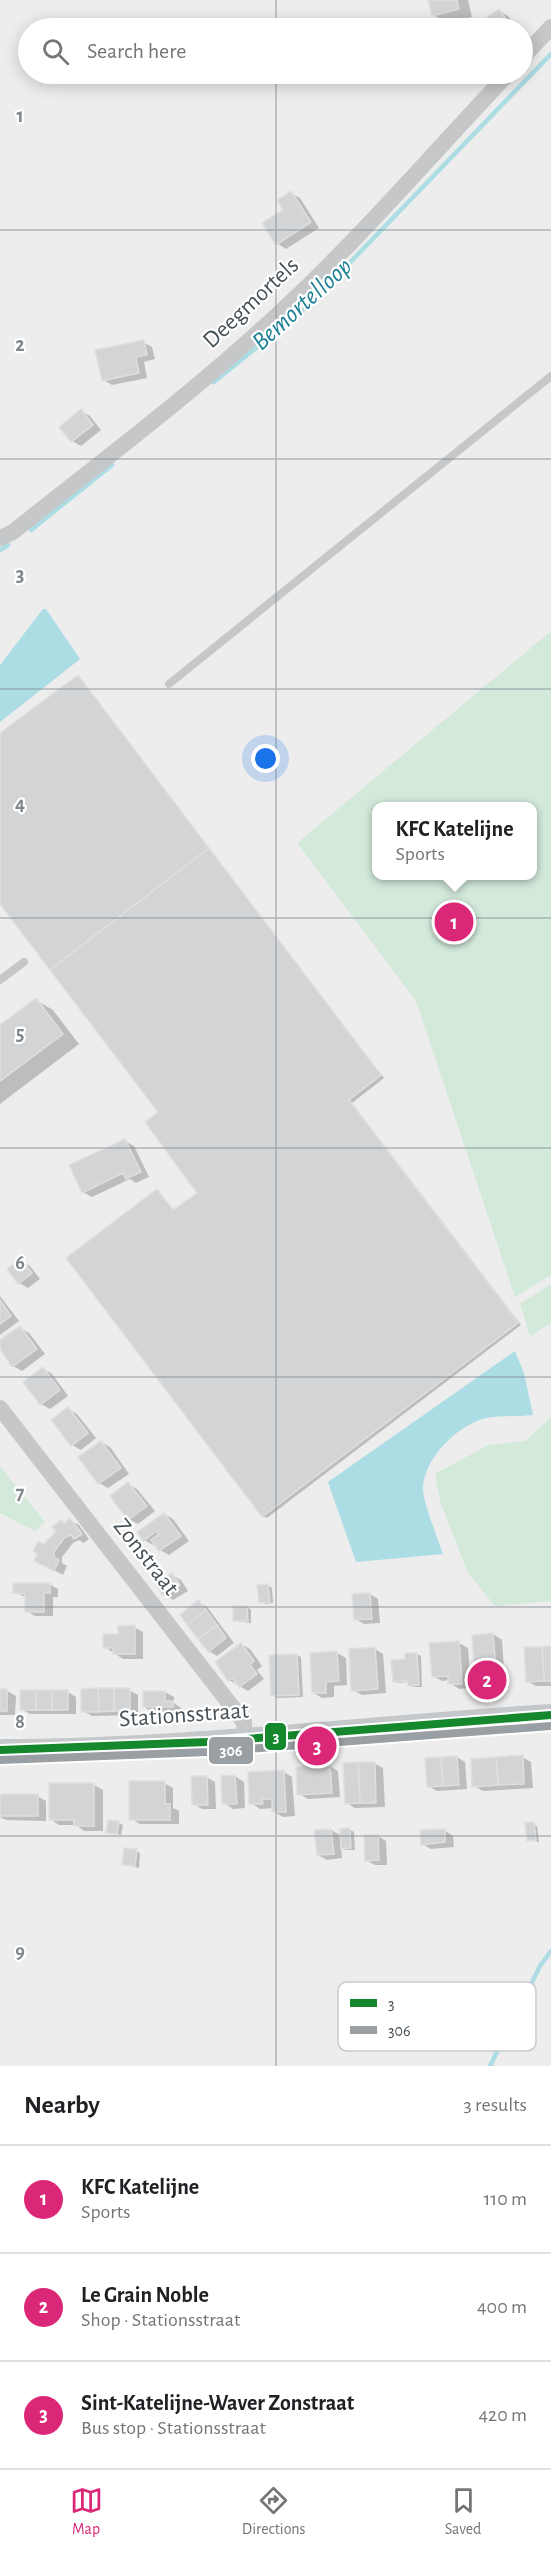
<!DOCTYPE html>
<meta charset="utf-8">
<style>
body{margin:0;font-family:"Alegreya Sans",sans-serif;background:#f2f2f2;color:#202124}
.you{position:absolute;left:266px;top:759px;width:21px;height:21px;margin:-15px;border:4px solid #fff;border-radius:50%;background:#1a73e8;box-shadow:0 0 0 9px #1a73e833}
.badge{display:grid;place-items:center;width:39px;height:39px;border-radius:50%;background:#db2777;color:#fff;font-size:20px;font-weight:700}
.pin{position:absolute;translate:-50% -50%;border:3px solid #fff;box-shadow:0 2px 6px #0006}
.popup{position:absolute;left:372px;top:802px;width:165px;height:78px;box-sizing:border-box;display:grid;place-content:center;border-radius:12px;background:#fff;filter:drop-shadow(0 2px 4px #0005);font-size:20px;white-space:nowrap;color:#757577}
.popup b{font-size:22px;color:#202124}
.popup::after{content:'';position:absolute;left:50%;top:100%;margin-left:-12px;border:12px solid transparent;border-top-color:#fff}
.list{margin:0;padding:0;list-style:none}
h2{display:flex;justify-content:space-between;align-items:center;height:78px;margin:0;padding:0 24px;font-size:26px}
h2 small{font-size:20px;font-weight:400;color:#757577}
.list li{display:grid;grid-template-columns:39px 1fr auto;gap:18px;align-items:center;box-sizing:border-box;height:108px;padding:0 24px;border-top:2px solid #e0e0e0}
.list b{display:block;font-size:22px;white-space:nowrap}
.list p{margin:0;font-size:20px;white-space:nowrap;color:#757577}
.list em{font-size:20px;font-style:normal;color:#757577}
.icon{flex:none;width:33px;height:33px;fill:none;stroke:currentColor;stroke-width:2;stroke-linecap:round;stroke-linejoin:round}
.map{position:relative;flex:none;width:551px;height:2066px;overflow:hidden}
.search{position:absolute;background:#fff;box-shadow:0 3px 15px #0003;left:18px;right:18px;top:18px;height:66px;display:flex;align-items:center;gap:15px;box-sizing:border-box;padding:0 21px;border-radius:33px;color:#757577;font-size:22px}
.sheet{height:402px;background:#fff}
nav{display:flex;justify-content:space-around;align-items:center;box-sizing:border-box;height:84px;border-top:2px solid #e0e0e0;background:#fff;font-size:16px;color:#757577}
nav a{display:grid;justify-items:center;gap:3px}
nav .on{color:#db2777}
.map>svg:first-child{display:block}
</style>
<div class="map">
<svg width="551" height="2066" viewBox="0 0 551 2066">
<rect width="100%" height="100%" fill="#ededed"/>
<!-- green -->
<g fill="#d3eadb" fill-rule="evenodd">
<path d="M551,631V1275L515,1297L416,1001L297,843ZM376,806H532V876H376Z"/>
<path d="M551,1284V1323L530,1337L520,1304Z"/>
<path d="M551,1417V1601L495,1606L468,1573L441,1504L435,1474L488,1445L525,1441Z"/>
<path d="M0,1466L45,1522L35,1531L0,1513Z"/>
</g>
<!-- water -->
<g fill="#acdce4">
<path d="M43,609H46L80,659L0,722V665Z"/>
<path d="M515,1351L524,1373L533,1415C518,1417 501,1415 486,1418C458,1425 425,1457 423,1487C422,1500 438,1539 443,1554L356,1562L328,1482Z"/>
</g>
<!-- shadow -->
<g fill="#0003">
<path d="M429,0H468L472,17L447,23L433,15Z"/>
<path d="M499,11L508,16L516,28H489L484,21Z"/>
<path d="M291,193L300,198L319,228L286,249L278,244L264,224L285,210Z"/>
<path d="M143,342L152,347L155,359L144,362L147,378L112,385L103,380Z"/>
<path d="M81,411L90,416L101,430L81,446L72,441Z"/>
<path d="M78,676L384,1078L352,1103L521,1325L267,1518L263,1516L157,1191L175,1211L199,1193L160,1112L0,901V735Z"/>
<path d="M36,1000L53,1010L79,1044L0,1104V1027Z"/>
<path d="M125,1141L134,1146L149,1177L136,1183L130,1179L92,1197L83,1192Z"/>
<path d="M21,1261L30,1266L40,1279L28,1288L19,1283Z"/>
<path d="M0,1296L19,1321L0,1335Z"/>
<path d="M20,1328L29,1333L45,1354L22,1371L13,1366L0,1347V1342Z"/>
<path d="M44,1369L52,1374L68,1396L50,1409L41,1404Z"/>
<path d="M68,1409L77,1414L96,1438L81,1450L72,1445Z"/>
<path d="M101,1442L110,1447L129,1474L108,1488L99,1483L80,1457Z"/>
<path d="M128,1484L137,1489L155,1511L138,1524L129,1519Z"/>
<path d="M164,1514L173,1519L189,1541L169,1555L160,1550L155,1543L153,1545L144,1540Z"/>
<path d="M70,1520L79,1525L89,1539L84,1543L79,1540L73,1543L62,1557V1563L67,1566L63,1575L44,1565V1546L58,1531L61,1522L65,1524Z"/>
<path d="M172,1575L181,1580L188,1591L173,1600L164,1595L157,1585Z"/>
<path d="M49,1584L58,1589V1597H53V1616H35L27,1611V1598L15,1592Z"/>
<path d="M268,1585L272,1588L273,1603L265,1604L261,1602Z"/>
<path d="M370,1594L378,1599L380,1623L364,1624L355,1619Z"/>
<path d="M198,1602L207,1607L234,1643L217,1656L209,1651Z"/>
<path d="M247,1607L251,1610V1623L235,1621Z"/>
<path d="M134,1627L143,1632V1659H123L105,1647Z"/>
<path d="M493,1634L502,1640L505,1684L486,1685L477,1680Z"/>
<path d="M459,1643L468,1648L471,1688L459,1689L450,1683V1680L442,1681L433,1676Z"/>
<path d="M241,1644L250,1649L262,1666L257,1670L264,1679L248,1691L229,1680Z"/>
<path d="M551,1648V1686H536L527,1681Z"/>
<path d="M375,1649L383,1654L386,1693L362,1695L353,1690Z"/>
<path d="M337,1653L346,1658L347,1685L334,1686V1697L322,1698L314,1693Z"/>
<path d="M417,1654L421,1656L422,1687H413L409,1682L398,1683L394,1681L407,1661Z"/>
<path d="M297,1655L301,1657L303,1697L277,1698L273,1695Z"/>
<path d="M129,1690L138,1695V1715L92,1716L83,1711Z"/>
<path d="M0,1691H7L16,1696L15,1715H0Z"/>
<path d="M68,1692L76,1697V1714H30L21,1709Z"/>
<path d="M165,1692L174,1697V1703L181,1708V1711L153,1712L144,1707Z"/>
<path d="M457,1757L465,1762L467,1789L437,1791L428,1786Z"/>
<path d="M522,1757L531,1762L533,1788L483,1791L474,1786Z"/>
<path d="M374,1763L383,1768L385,1807L355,1808L346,1803Z"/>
<path d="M330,1766L338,1771L340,1797L308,1799L299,1794Z"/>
<path d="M284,1772L292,1777L295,1816L283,1817L274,1812V1808L260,1809L251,1803Z"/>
<path d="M235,1776L244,1782L245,1808L233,1809L224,1803Z"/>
<path d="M206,1777L215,1782L216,1809H202L194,1804Z"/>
<path d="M164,1783L173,1788V1808L179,1811V1824H140L131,1819Z"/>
<path d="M94,1785L103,1790V1831H84L76,1825H59L50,1819Z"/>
<path d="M0,1795L37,1796L46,1801V1821L6,1820L0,1817Z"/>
<path d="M119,1823L123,1825L121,1835L108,1832Z"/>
<path d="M533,1824L537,1826L539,1842L528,1840Z"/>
<path d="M331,1830L342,1836L350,1830L354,1832L355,1850H346L341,1847L342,1858L327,1860L318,1855Z"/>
<path d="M444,1830L453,1836L454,1847L431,1849L422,1844Z"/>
<path d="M378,1836L386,1841L387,1865H375L366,1860Z"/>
<path d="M136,1851L140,1853L139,1868L124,1864Z"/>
</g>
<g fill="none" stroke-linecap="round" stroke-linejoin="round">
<!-- stream -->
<g stroke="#acdce4" stroke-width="4.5">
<path d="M214,382L310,304L551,54"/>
<path d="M31,530L112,465"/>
<path d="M0,550L8,545"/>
<path d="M490,2066L540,1966L551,1951"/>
</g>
</g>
<!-- building -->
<g fill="#d3d4d6" stroke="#dedfe0" stroke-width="1.5">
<path d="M428,0H457L459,9L432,16Z"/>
<path d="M499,9L512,28H487L482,21Z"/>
<path d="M291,191L311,222L276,245L262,223L283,210L277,200Z"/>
<path d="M144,340L147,355L136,357L139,373L102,381L95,350Z"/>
<path d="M81,409L93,425L71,442L59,427Z"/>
<path d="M78,675L209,848L50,970L0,904V733Z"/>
<path d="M209,848L381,1075L349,1100L518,1323L262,1517L66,1258L157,1189L173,1210L197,1193L145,1122L158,1112L50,970Z"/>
<path d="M36,998L63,1034L0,1081V1025Z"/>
<path d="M125,1139L141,1172L126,1179L123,1173L82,1193L69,1165Z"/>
<path d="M21,1259L32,1273L18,1284L7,1269Z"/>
<path d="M0,1300L11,1316L0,1324Z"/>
<path d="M20,1326L37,1349L12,1367L0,1349V1340Z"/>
<path d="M43,1367L60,1390L40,1405L23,1382Z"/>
<path d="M68,1407L88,1433L71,1446L51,1420Z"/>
<path d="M101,1441L121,1468L98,1484L78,1457Z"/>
<path d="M128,1482L147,1506L128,1520L110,1496Z"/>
<path d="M164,1513L181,1536L159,1551L151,1540L159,1534L157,1531L143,1541L137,1532Z"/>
<path d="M70,1518L82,1534L74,1539L71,1535L64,1538L54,1552V1557L59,1560L54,1571L34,1561L37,1554L33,1551L38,1541L44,1544L56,1531L52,1527L61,1520L64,1524Z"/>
<path d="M172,1573L180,1585L163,1596L155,1584Z"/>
<path d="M13,1583H50V1593H44V1612H25V1594L13,1593Z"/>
<path d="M268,1584L270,1602L259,1603L257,1585Z"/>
<path d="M370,1593L372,1619L354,1620L352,1594Z"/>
<path d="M198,1600L206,1610L187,1625L180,1615Z"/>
<path d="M233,1606H247L248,1621H233Z"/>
<path d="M206,1610L217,1625L198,1639L187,1625Z"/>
<path d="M135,1625V1654H113V1648H103V1634H118V1626Z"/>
<path d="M217,1625L226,1638L208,1652L198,1639Z"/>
<path d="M493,1633L497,1680L475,1681L472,1635Z"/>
<path d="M459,1641L462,1684H448V1676L432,1677L429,1643Z"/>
<path d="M241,1643L254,1661L250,1665L257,1674L239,1687L232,1678L228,1681L215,1662Z"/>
<path d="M551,1646V1681H544L542,1647Z"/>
<path d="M375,1647L378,1689L351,1691L349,1649Z"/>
<path d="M524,1647H542L544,1681L526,1682Z"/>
<path d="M337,1651L339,1681L326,1682V1693H312L310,1653Z"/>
<path d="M405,1653H417L419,1685L408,1686L407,1681L393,1682L391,1660L405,1659Z"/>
<path d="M297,1654L299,1695L271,1696L269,1655Z"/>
<path d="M98,1688H114V1711L99,1712Z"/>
<path d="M98,1688L99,1712H81V1689Z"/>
<rect x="114" y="1688" width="16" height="23"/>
<rect x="0" y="1689" width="7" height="22"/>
<rect x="20" y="1690" width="16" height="20"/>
<rect x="36" y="1690" width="16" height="20"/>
<rect x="52" y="1690" width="16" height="20"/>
<path d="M143,1691H165V1701H173V1707H143Z"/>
<path d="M523,1755L524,1784L498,1785L496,1757Z"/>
<path d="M457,1756L459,1785L443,1786L441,1757Z"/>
<path d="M441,1757L443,1786L427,1787L425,1758Z"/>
<path d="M496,1757L498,1785L472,1787L471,1759Z"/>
<path d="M358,1762H375L376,1803H360Z"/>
<path d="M358,1762L360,1803L345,1804L343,1763Z"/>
<path d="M330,1765L332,1793L297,1795L296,1767Z"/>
<path d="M284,1770L286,1812H272V1799H262L263,1804H249L248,1772Z"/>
<path d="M235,1775L237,1804H222L221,1776Z"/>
<path d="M191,1776H207L208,1805H192Z"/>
<path d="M129,1781H165V1804H170V1820H129Z"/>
<path d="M49,1783H94V1826H74V1820H49Z"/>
<rect x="0" y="1794" width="38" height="22"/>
<path d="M108,1820L119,1821L117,1834L106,1833Z"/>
<path d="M534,1822L536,1840L527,1841L525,1823Z"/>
<path d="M350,1828L351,1848L341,1849L340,1829Z"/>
<path d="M331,1829L334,1854L317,1855L314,1830Z"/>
<path d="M445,1829V1842L421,1845L420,1830Z"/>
<path d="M364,1835H378L379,1860L365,1861Z"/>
<path d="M124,1848L137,1849L135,1866L122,1865Z"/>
</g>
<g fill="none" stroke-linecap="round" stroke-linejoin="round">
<!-- lane -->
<g stroke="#c5c7c8" stroke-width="8">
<path d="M169,684L551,376"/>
<path d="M0,980L24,962"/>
</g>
<!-- street -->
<g stroke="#c5c7c8" stroke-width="16">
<path d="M522,58L551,27"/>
<path d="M0,538L13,532C102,461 193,393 276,316C358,241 431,155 508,74"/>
<path d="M0,1408L244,1722L245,1738"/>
</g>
<!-- secondary -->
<path stroke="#c5c8ca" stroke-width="22" d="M0,1750C184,1750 367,1726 551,1715"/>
<defs>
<path id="bus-1" d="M0,1750L207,1742L551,1715"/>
<path id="bus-2" d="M0,1760L207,1752L551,1726"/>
</defs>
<!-- bus-1 casing -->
<use href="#bus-1" stroke="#fff" stroke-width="12"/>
<!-- bus-2 casing -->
<use href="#bus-2" stroke="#fff" stroke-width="12"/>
<!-- bus-1 -->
<use href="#bus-1" stroke="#15882e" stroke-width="8"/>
<!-- bus-2 -->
<use href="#bus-2" stroke="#999fa3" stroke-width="8"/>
</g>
<!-- grid -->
<path fill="none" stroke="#80878c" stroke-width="1.5" stroke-opacity="0.55" d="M276,0V28M276,74V2066M0,230H551M0,459H551M0,689H551M0,918H551M0,1148H551M0,1377H551M0,1607H551M0,1836H551"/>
<g text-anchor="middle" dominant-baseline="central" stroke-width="4.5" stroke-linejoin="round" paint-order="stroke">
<!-- street labels -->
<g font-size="24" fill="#465057" stroke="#fff">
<text transform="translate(251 303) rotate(-43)">Deegmortels</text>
<text transform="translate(146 1557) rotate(52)">Zonstraat</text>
<text transform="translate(184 1715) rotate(-4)">Stationsstraat</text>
</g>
<!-- water labels -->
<g font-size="26" font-style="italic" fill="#1c8194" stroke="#fff">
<text transform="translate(302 304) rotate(-42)">Bemortelloop</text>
</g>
</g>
<!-- legend -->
<rect x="338" y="1982" width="198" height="69" rx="9" fill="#fff" stroke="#c8cacd" stroke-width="1.5"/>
<rect x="350" y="1999" width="27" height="8" fill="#15882e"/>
<rect x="350" y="2026" width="27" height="8" fill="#999fa3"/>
<g font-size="16" fill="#465057">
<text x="388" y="2009">3</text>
<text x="388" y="2036">306</text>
</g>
<g font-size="20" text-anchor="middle" font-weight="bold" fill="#80878c" stroke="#fff" stroke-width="4.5" stroke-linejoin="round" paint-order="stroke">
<text x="20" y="122">1</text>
<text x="20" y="351">2</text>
<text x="20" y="581">3</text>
<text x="20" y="810">4</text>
<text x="20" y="1040">5</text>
<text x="20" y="1269">6</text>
<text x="20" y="1499">7</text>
<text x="20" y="1728">8</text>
<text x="20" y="1958">9</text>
</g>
<g stroke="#fff" stroke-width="2">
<rect x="264" y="1722" width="23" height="29" rx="6" fill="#15882e"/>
<rect x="208" y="1736" width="46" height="29" rx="6" fill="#999fa3"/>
</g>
<g font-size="16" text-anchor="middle" font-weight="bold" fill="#fff">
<text x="276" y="1742">3</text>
<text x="231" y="1756">306</text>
</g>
</svg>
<div class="you"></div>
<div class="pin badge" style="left:454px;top:922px">1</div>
<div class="popup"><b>KFC Katelijne</b>Sports</div>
<div class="pin badge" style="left:487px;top:1680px">2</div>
<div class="pin badge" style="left:317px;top:1746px">3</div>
<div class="search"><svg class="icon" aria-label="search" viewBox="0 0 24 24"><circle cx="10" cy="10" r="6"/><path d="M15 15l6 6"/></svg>Search here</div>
</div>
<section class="sheet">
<h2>Nearby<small>3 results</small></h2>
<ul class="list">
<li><span class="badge">1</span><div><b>KFC Katelijne</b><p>Sports</p></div><em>110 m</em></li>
<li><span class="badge">2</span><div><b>Le Grain Noble</b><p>Shop · Stationsstraat</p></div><em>400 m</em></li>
<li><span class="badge">3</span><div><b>Sint-Katelijne-Waver Zonstraat</b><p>Bus stop · Stationsstraat</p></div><em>420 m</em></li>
</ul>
</section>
<nav>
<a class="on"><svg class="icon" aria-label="map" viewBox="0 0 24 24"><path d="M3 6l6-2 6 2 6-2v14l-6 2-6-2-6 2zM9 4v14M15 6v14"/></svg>Map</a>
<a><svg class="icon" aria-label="directions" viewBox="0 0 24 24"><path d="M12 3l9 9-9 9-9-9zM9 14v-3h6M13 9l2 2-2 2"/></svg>Directions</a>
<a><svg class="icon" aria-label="saved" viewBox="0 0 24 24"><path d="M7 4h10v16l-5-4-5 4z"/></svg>Saved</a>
</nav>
